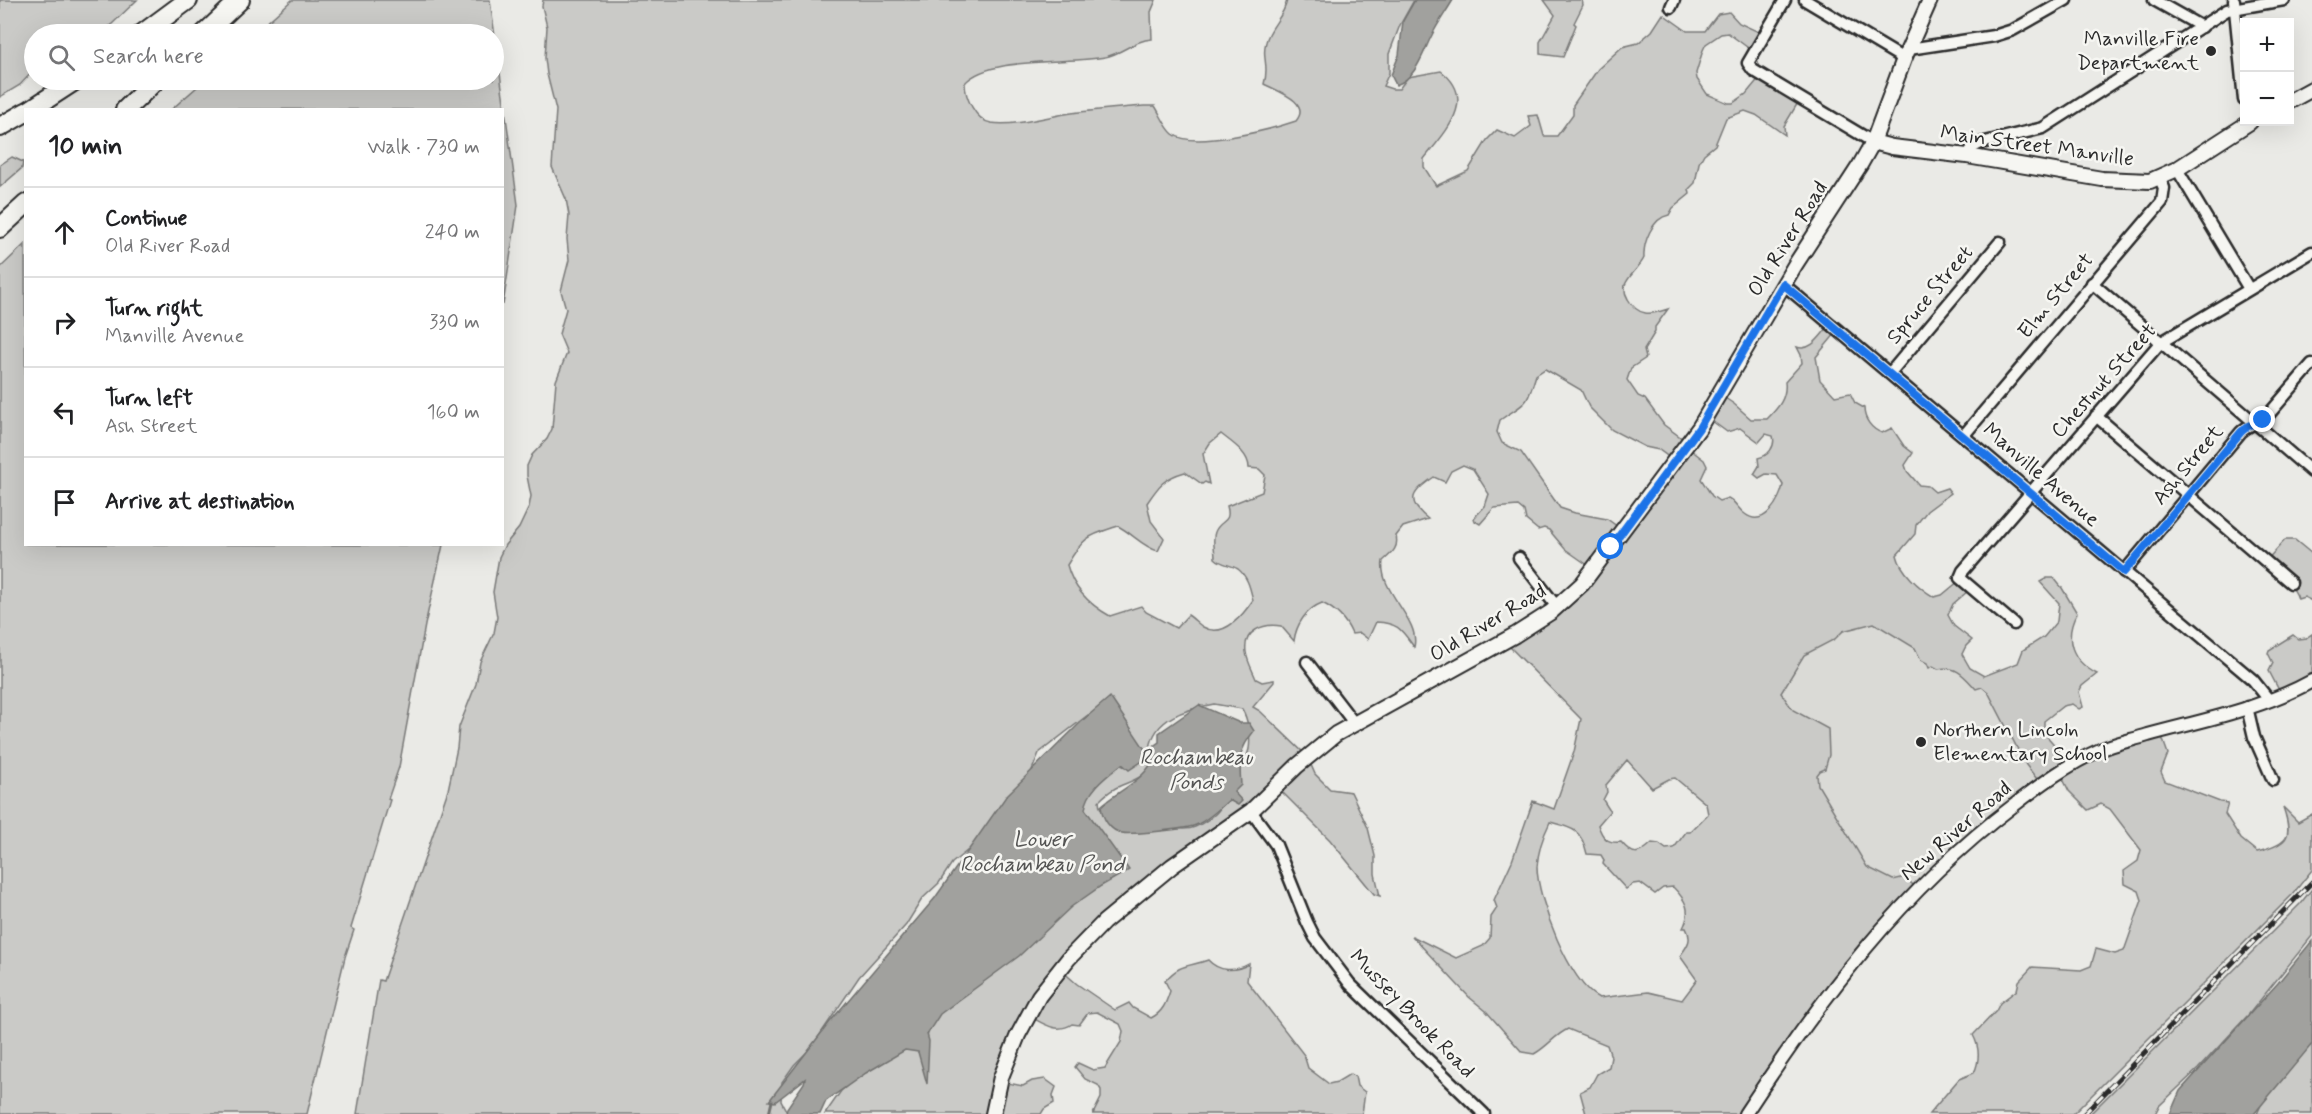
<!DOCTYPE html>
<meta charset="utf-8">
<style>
body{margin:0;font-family:Mynerve,sans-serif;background:#f2f2f2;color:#202124}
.controls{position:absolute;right:18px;top:18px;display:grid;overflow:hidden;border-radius:0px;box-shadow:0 6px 24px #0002}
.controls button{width:54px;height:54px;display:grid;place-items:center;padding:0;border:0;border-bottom:2px solid #e0e0e0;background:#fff;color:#202124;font:30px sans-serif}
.stop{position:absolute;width:18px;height:18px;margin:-14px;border:4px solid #1a73e8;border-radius:50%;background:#fff}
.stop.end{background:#1a73e8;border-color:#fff;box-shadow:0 2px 6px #0008}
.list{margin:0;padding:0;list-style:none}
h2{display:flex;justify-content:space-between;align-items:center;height:78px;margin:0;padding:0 24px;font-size:26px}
h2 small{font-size:20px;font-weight:400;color:#757577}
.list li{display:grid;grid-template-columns:39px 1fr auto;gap:18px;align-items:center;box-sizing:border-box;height:90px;padding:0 24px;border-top:2px solid #e0e0e0}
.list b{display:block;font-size:22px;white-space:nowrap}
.list p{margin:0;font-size:20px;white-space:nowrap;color:#757577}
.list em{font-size:20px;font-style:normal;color:#757577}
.icon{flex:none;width:33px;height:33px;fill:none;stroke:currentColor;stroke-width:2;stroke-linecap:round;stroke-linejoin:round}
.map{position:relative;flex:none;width:2312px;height:1114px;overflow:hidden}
.search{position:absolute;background:#fff;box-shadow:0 6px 24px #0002;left:24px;top:24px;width:480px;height:66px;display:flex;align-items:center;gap:15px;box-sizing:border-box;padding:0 21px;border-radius:33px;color:#757577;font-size:22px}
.panel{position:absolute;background:#fff;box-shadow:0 6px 24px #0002;left:24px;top:108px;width:480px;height:438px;border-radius:0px}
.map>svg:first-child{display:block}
</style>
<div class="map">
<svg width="2312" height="1114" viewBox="0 0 2312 1114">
<rect width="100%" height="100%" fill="#eaeae6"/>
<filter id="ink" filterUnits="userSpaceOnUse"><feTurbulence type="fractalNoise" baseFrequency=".0167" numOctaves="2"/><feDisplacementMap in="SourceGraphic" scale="12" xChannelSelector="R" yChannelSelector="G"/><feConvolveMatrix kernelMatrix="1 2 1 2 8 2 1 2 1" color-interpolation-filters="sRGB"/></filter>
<g filter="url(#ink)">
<!-- built -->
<path fill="#dadad6" d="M1874,623L1915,648L1921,660L1938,669L1946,667L1960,672L1976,689L1982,687L1988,692L2026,765L2038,781L1957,844L1913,885L1905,877L1893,880L1867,867L1818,785L1817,775L1820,771L1828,729L1793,710L1781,693L1805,654L1834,639L1843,631Z"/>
<!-- green -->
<g fill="#cacac7" stroke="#7a7a79" stroke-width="1.5" fill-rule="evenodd">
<path d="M0,0H137L111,25L98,34H34V70L20,85L0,97Z"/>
<path d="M292,0H490L518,205L503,305L502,110L172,109L205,80H494V34H254Z"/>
<path d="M543,0H1156L1151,12L1152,39C1134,40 1122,54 1105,57C1070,64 989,56 965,83C965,97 975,120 991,123C1015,126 1042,118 1065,114C1091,110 1118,108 1144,106H1155C1161,115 1165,127 1173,134C1192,150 1273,129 1296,121C1312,102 1277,91 1264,84C1270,65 1261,57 1266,42C1270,26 1284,17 1287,0H1414L1400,25L1389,54V73L1383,86L1392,89H1399L1408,77L1441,71C1479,100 1444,133 1424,159V167L1436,186L1468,171L1487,140L1497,130L1515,138L1531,126L1528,116L1538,115L1544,136H1557L1573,114V105L1598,69L1622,47L1638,43L1652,31L1663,14L1687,31H1705L1718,14L1729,12L1739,23L1761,33L1751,50L1728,33L1721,34L1706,44L1703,50L1696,73L1697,79L1707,94L1728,103H1733L1746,94L1760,77L1799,101L1784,126L1785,135L1756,115L1745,111L1726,118L1715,145L1704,154L1699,163L1695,183L1689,189L1690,194L1673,208L1669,215C1652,218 1643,243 1644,258C1640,267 1628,276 1625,285C1624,290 1625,294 1628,299C1638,317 1651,315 1668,309L1655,327V332L1644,350L1646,358L1631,368L1627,380L1638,396L1645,399L1664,425L1687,442V447L1704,460L1707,466L1701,479L1712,496L1719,501L1728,498C1736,502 1738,509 1745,514C1764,529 1780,500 1783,485L1777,475L1766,474L1759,478L1754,474L1759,466L1758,458C1768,456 1776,447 1773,436L1766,434L1759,442L1740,428L1727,432L1708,418L1719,394L1734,404L1751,419H1767C1778,408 1787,398 1785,382L1802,363L1801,355L1797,347C1811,352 1820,336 1828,327L1836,333L1816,357L1820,380L1835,396L1850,393L1855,403L1864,408C1864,419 1871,429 1882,433L1892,428L1904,446L1913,453L1905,465L1907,471L1919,485L1928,486L1935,492L1947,488L1951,493L1927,511L1916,525L1915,534L1897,555C1901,572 1919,588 1934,597L1942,595L1959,581L1968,591L1953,604L1948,615L1954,626L1972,640L1966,646L1962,654L1970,668L1984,676L2018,663L2023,650L2044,637L2057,621L2059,603L2040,582L2047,578H2054L2062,588L2077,613C2063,639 2072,661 2097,674L2082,686L2079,692L2083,707L2079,709L2072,704L2063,706L2044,721V733L2059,750L2066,767L2102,750L2162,737L2168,754L2161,772L2165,781L2220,802L2228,803L2225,814L2241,839L2257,852C2290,844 2293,836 2283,807L2298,822L2312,814V870L2292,895L2073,1114H1929L1959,1079L1974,1073C1980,1060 1980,1048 1973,1035L1996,1011L2000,1003L2017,990L2019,981L2032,967L2081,970L2091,966L2096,949L2115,954L2124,951L2142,900L2139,891L2125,884L2124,871L2138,861L2141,850L2110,809L2101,804L2088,810L2069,791L2060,773L2040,783L2026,765L1988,692L1982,687L1976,689C1965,677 1957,665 1938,669L1933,666L1929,668L1927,663L1921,660L1915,648L1874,623L1843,631L1835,639L1804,655L1781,693L1793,710L1828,729L1829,755L1825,769L1820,771L1817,775L1818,785L1867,867L1893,880L1905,877L1917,889L1876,933L1749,1114H1586L1580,1092L1590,1087L1597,1074L1609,1067L1611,1057L1607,1045L1568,1029C1555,1035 1547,1047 1534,1054L1522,1052L1486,1011L1469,997L1412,936L1456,958L1483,946L1490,938L1491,917L1497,908L1494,900L1512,861L1533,801L1554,809L1574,752L1581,719L1504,641L1547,614L1592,568L1565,549L1549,530L1544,528L1538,530L1526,520L1524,511L1518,506L1494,508L1480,524L1475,521L1474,518L1485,506L1489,494L1473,469L1463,465L1451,471L1445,482L1434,477C1413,492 1404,500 1428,519L1403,527L1396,536C1399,548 1392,553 1383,561C1378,592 1421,619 1414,647C1401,629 1398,623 1376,622L1368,639L1360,633L1352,634C1346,620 1337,610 1322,603C1306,609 1296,625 1294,641L1281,626C1263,623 1243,631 1246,652C1247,661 1253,671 1256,679L1262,682L1274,680V682L1253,707L1260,711L1307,756L1315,774L1330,789L1351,792L1368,828L1375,856V874L1380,896L1374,894L1330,840L1276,786L1180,860L1061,970L1077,984L1115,1010L1129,1003L1133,1008L1151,1018C1163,1012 1166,1003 1170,991L1165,981C1180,963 1189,967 1208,960C1219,972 1235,972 1249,964L1247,981L1304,1055L1308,1068L1329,1084L1337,1082L1350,1074L1355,1076L1357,1086L1365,1092L1362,1114H1093L1101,1098V1090L1098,1085L1085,1079L1075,1067L1078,1063L1093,1070L1105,1068L1121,1042L1123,1031L1120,1024L1097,1012L1088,1013L1079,1025L1072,1024C1057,1034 1044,1024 1029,1016L1003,1082L1023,1086L1032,1081L1045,1079L1056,1087L1053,1095L1054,1103L1044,1109L1041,1114H825L841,1091L894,1047L923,1046L937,1012L972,990L1076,797L1119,764L1125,767L1132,764L1113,708L1088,715L1039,753L1023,792L988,834L952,863L939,883L922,899L906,925L859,977L811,1048L794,1065L782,1082L781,1101L788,1114H357L379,980L383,981L448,790L457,748L459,727L476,684L480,662L494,633L497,617L493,592L499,557L505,545L519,528L529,507L531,496L527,476V466L532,455L547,439L552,429L556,381L567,353L559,334L566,309L561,291L569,260L567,239L569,215L566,199L552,167L556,110L547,74L545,58L547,27L542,6ZM1545,369L1581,390L1589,407L1612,430L1645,447L1659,450L1674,461L1621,529L1607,519L1575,513L1560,508L1521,452L1502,443L1497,432L1500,420C1527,401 1526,408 1536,375ZM1221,434C1231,442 1249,453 1249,468L1259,469L1265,475L1262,492L1227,506C1232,524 1220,519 1215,532C1212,539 1215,550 1215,558C1222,565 1230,564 1238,569C1248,577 1250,588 1253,600C1243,615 1224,639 1203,627C1198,624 1193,618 1188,615L1176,628L1146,612L1141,606L1110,616C1090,605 1073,588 1067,565C1084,536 1088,536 1118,526C1133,534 1143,547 1158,551L1164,538L1151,521L1147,503C1159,485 1164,478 1185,472L1202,484L1205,482L1209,484L1203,454L1210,443ZM1214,704L1242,709C1248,719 1251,737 1249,749C1247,759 1225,803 1218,811C1213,817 1202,824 1195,827C1186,831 1178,828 1168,828C1146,828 1126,844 1109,821C1104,814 1099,809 1099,801C1103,797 1108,792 1114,789C1124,783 1138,781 1147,771C1153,764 1149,757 1150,749C1154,717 1187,709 1214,704ZM1627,760L1652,788L1669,779L1675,778L1706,804L1708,814L1690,832H1686L1674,848L1666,849L1659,844L1652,843C1638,856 1633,856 1621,842C1607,844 1602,837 1598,825L1610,811L1603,800L1607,792L1606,785ZM1550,822C1573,828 1581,829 1587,854L1601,855L1604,860L1603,864L1626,889L1633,884L1640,883L1655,894L1663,888L1673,887C1686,900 1692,911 1683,928H1686C1693,940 1687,946 1680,956L1697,980L1682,1000L1648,992L1599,998C1570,985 1537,898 1537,867C1538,851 1543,836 1550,822Z"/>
<path d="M1544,0H1582L1583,5L1574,23L1576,25L1563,57L1540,54V42L1555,15Z"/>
<path d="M12,157L23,162L22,168L0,187V165Z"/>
<path d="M25,244L26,544L443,545L425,625L399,767L388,799L390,800L351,928L354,930L345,957L307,1114H0V268Z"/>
<path d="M2285,540H2295L2312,554V601L2304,597L2298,599C2294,584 2275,572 2264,563Z"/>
<path d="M2312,634V680L2281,694L2269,671L2273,663L2268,653L2269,650L2293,635L2298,639L2306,638Z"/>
<path d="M2312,889V936L2249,1014L2198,1069L2159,1106L2155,1114H2090L2300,904Z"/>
<path d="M2312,1036V1114H2257L2261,1105Z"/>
</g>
<!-- water -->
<g fill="#a1a19e" stroke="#727270" stroke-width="1.5">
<path d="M1415,0H1453C1446,12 1437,24 1431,37C1422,55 1416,78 1396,85L1391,75L1399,55L1403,21Z"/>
<path d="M1110,697L1146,751L1159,742V733L1199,705L1240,723H1249L1254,731C1238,751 1239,759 1241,785L1234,792L1242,801L1238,805L1229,800C1219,809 1208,820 1196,825C1188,829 1130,835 1122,833C1110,831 1102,818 1101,806C1117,791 1148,779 1154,756L1151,753H1147V758L1129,770L1122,764C1107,776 1088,789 1085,809L1129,870L1101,886L1071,907L1019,956L940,1014L927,1034L929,1041L927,1084L918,1052L905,1050L866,1073L826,1101L820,1114H786L787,1108L804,1083L805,1079L775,1102L769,1101L829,1023L935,898L1007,795L1083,720Z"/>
<path d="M2312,941V1044L2254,1114H2170L2180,1091L2278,983Z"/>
</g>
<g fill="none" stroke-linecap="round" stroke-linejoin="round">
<!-- stream -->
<path stroke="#727270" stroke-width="3" d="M769,1114L772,1101"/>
<defs>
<g id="minor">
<path d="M1785,0L1748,63L1753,70L1873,142"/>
<path d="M1805,0L1904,59"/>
<path d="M2154,0L2202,27"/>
<path d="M2234,0L2244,100"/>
<path d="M1671,7L1674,0"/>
<path d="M1909,49L1994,36L2013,30L2066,0"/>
<path d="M1967,156L1973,147L1981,143L2043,128L2227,10L2284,0"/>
<path d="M2177,169L2249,289"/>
<path d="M2092,283L2312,472"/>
<path d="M1783,284L2253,680L2269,700"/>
<path d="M1890,373L2000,242"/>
<path d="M2096,416L2291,583"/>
<path d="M1964,435L2162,202L2164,188L2160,179"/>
<path d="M1519,558L1557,607"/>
<path d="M2124,572L2241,432C2249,424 2260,422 2269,414L2312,364"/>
<path d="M2014,624L1960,578L1963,571L2160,343L2312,252"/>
<path d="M1307,662L1354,723"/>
<path d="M2247,707L2254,737L2273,780"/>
<path d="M1251,811L1276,845L1307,922L1315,938L1350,984L1484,1114"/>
</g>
<path id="tertiary" d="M1745,1114C1821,998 1901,891 2013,806C2040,785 2068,764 2100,750C2115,743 2133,740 2148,735C2203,720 2262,709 2312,681"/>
<g id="secondary">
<path d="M2290,101L2312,89"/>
<path d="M1873,142L1892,147L1967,156L2102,179L2150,181L2177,169L2250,122"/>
<path d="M993,1114L1001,1077L1018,1035L1039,996L1069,958L1104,922L1172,866L1251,811L1297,766L1336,734L1515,635L1551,612L1582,584L1699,428L1795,265L1860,165L1873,142L1904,59L1930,0"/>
</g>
<g id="motorway">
<path d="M142,34L188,0"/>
<path d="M204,34L240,0"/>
<path d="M30,110L76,80"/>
<path d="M125,110L156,80"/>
<path d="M0,127L26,112"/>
<path d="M0,228L26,204"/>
</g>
</defs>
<!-- minor casing -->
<use href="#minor" stroke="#2b2b2b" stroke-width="15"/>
<!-- tertiary casing -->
<use href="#tertiary" stroke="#2b2b2b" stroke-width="16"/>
<!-- secondary casing -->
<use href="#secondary" stroke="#2b2b2b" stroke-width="18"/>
<!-- motorway casing -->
<use href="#motorway" stroke="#2b2b2b" stroke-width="22"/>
<!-- minor -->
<use href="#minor" stroke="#f6f6f2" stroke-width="10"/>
<!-- tertiary -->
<use href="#tertiary" stroke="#f6f6f2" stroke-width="12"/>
<!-- secondary -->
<use href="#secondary" stroke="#f6f6f2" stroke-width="14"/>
<!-- motorway -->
<use href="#motorway" stroke="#f6f6f2" stroke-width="18"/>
<defs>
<path id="rail" d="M2084,1114L2312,882"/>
</defs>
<!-- rail casing -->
<use href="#rail" stroke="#2b2b2b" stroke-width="5"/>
<!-- rail -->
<use href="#rail" stroke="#f6f6f2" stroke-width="3" stroke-dasharray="9" stroke-linecap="butt"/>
</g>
</g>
<g fill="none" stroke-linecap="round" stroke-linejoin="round" filter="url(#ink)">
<!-- route -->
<path stroke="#1a73e8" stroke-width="8" d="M1611,547L1699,428L1783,284L2124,572L2241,432L2248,426L2263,420"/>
</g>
<!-- markers -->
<g fill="#2b2b2b" stroke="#f6f6f2" stroke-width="2">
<circle cx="2211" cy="51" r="6"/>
<circle cx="1921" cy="742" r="6"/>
</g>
<g text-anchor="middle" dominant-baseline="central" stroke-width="5" stroke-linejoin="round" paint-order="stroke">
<!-- poi labels -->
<g font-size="21" fill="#2b2b2b" stroke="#f6f6f2" text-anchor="end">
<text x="2199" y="39">Manville Fire<tspan x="2199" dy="24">Department</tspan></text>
<text x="1933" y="730" text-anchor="start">Northern Lincoln<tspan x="1933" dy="24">Elementary School</tspan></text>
</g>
<!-- street labels -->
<g font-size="21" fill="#2b2b2b" stroke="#f6f6f2">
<text transform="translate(2037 146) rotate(8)">Main Street Manville</text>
<text transform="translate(1788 239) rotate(-58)">Old River Road</text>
<text transform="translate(1930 295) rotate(-50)">Spruce Street</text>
<text transform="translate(2056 296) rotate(-50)">Elm Street</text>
<text transform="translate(2104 381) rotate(-48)">Chestnut Street</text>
<text transform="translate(2188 465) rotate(-50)">Ash Street</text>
<text transform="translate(2041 475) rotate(41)">Manville Avenue</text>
<text transform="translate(1488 623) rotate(-31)">Old River Road</text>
<text transform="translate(1956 831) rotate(-41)">New River Road</text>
<text transform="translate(1412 1014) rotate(46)">Mussey Brook Road</text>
</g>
<!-- water labels -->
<g font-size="22" font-style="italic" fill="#545453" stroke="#f6f6f2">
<text x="1196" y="758">Rochambeau<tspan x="1196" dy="25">Ponds</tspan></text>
<text x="1042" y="840">Lower<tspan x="1042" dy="25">Rochambeau Pond</tspan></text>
</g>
</g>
</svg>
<div class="controls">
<button>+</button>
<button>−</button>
</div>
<div class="stop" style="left:1611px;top:547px"></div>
<div class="stop end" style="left:2263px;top:420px"></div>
<div class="search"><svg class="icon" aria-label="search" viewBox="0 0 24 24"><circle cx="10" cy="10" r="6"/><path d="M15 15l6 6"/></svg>Search here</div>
<section class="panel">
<h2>10 min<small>Walk · 730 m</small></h2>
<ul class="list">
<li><svg class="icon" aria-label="ahead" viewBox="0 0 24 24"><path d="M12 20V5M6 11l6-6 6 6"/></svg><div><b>Continue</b><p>Old River Road</p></div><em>240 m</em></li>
<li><svg class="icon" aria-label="right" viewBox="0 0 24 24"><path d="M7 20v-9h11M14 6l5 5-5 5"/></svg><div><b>Turn right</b><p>Manville Avenue</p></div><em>330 m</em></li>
<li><svg class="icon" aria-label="left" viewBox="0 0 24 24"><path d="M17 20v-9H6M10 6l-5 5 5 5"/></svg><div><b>Turn left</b><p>Ash Street</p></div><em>160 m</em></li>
<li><svg class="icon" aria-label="arrive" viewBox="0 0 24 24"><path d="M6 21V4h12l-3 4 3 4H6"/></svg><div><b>Arrive at destination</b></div></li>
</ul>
</section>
</div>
